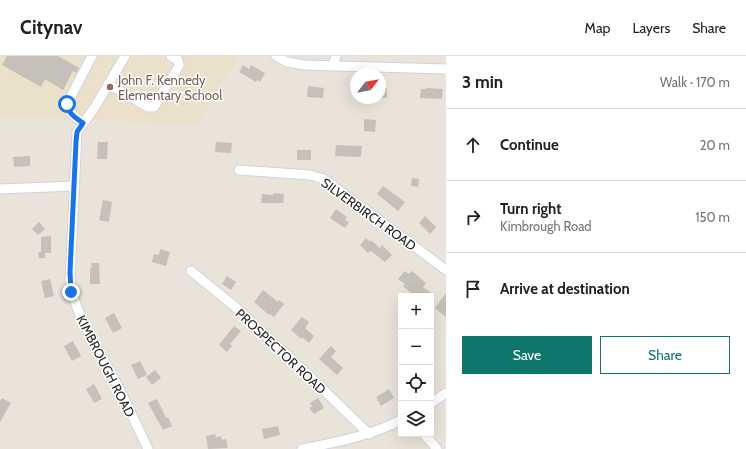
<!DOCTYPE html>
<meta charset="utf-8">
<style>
body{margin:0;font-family:Cabin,sans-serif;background:#f6f6f6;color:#202124}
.controls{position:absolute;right:12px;bottom:12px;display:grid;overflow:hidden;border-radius:0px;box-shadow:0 4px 16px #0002}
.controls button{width:36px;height:36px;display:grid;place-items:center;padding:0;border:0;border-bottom:1px solid #e0e0e0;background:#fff;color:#202124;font:20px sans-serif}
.compass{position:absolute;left:350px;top:12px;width:36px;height:36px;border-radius:50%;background:#fff;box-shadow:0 4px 16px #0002;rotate:59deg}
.stop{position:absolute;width:12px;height:12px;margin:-9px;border:3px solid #1a73e8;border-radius:50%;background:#fff}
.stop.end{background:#1a73e8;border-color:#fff;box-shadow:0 1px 4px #0008}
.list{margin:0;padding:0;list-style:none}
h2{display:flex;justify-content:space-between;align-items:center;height:52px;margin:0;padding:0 16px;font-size:17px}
h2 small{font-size:13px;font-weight:400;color:#757577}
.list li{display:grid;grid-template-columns:26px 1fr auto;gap:12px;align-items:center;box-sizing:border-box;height:72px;padding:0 16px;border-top:1px solid #e0e0e0}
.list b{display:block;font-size:15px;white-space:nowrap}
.list p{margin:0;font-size:13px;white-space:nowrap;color:#757577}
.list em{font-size:13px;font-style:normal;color:#757577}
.actions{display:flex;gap:8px;padding:12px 16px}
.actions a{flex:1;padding:9px 0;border:1px solid #0f766e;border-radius:0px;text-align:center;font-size:14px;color:#0f766e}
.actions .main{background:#0f766e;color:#fff}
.icon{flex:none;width:22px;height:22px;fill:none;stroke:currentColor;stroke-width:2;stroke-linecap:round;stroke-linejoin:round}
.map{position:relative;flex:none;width:446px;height:393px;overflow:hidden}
header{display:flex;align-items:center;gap:24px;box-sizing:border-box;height:56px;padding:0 20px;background:#fff;border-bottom:1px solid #e0e0e0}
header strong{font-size:19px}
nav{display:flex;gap:22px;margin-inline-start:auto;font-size:14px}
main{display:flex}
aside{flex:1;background:#fff}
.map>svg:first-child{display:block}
</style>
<header>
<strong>Citynav</strong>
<nav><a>Map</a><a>Layers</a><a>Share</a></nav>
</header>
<main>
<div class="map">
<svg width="446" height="393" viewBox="0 0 446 393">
<rect width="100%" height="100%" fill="#eae3da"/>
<!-- education -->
<path fill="#ebe1ca" d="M0,0H238L197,69L73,63L0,61Z"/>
<!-- building -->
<g fill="#c5c0ba">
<path d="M7,0H58L79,12L76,17L73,15L63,34L45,23L41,31L2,9Z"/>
<path d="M243,9L249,13L251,9L265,17L260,26L257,24L256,26L239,16Z"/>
<path d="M308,30L324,32L323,42L307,41Z"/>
<rect x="380" y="32" width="7" height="10"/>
<path d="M427,32L443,33L442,43L420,42L421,33H426Z"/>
<path d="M364,63L376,64L375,76L364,75Z"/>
<path d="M98,86H108L107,103H97Z"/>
<path d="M216,86L232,87L231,97L215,96Z"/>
<path d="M336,89L362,90L361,101L335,100Z"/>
<rect x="297" y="94" width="14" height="10"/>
<path d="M30,100V110L14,111L13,101Z"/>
<path d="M412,122L419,123L418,131L411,130Z"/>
<path d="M383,130L405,146L398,155L377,138Z"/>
<path d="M274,137L284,138L283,147H261L262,138L273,139Z"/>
<path d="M103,144L112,146L109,166L99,164Z"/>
<path d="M336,153L347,161L345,164L349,166L345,172L330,162Z"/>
<path d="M425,160L436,171L430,178L419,167Z"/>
<path d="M39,166L45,173L38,179L32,173Z"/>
<path d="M51,180V197H45V202H39L38,196H41V181Z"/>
<path d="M366,182L370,186L371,184L380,192L382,189L392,199L385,206L371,195L368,197L360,189Z"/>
<path d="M160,193L170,196L166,210L152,206L154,198L159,199Z"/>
<path d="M91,207H99L100,228H90V212H92Z"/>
<path d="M405,215L409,218L412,215L426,227L423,231L435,240H415L403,230L405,228L398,223Z"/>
<path d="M227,220L236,226L231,234L222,228Z"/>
<path d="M50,223L54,240L45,242L41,225Z"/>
<path d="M263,234L278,246L279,244L284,248L274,261L270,258L269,259L254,246Z"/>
<path d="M446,237V261L435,252Z"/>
<path d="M114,257L122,272L113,277L105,262Z"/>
<path d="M302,261L309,266L305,272L314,280L309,287L302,281L301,283L291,274Z"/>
<path d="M234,270L241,275L230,288L232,290L227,296L219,289Z"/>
<path d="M73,285L81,300L72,305L64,290Z"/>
<path d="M331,290L336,295L331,301L343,312L337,319L319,303Z"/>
<path d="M140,305L147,319L138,323L131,309Z"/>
<path d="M155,314L161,322L152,329L146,321Z"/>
<path d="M94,328L102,343L94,347L86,333Z"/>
<path d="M389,333L394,342L381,350L376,341Z"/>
<path d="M2,342L11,347L0,366V345Z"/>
<path d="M318,342L324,352L314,358L309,352L312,350L310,347Z"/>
<path d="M157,343L166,362L168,361L172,370L163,374L148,347Z"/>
<path d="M278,370L280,379L264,383L262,373Z"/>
<path d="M215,378L216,381L221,380L222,384L226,383L228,392L208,393L206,380Z"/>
</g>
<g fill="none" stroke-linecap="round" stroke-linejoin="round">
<defs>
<g id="minor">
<path d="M125,0L95,51L77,76L70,224C73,255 97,291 112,319C125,343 136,368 148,393"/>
<path d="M276,0L287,6L304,9L446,13"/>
<path d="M333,10L336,0"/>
<path d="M108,28L148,51H154L179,10L178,4L171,0"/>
<path d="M83,67C75,61 67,56 68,46L92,0"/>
<path d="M239,114L310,119L324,123L446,214"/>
<path d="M0,133L75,130"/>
<path d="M191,215L233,249L303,314L369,378"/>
<path d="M431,347L446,337"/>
<path d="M424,378L437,393"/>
<path d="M302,393C336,386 370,380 401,364"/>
</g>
</defs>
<!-- minor casing -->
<use href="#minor" stroke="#cfd2e0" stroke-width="11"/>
<!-- minor -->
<use href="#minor" stroke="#fff" stroke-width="9"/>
</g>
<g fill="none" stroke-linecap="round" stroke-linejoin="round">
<!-- route -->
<path stroke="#1a73e8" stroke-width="5" d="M67,48C68,58 76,62 83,67L77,76L76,86L70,216L71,236"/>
</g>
<!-- markers -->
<circle fill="#8d6e63" stroke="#fff" stroke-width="1.5" cx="110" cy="31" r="4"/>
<g text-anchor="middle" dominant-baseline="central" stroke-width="3" stroke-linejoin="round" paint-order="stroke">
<!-- education labels -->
<g font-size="13" fill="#785e54" stroke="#fff" text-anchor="start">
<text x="118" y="24">John F. Kennedy<tspan x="118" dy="15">Elementary School</tspan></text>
</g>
<!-- street labels -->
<g font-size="13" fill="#282828" stroke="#fff">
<text transform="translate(369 158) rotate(36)">SILVERBIRCH ROAD</text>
<text transform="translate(281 295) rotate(43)">PROSPECTOR ROAD</text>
<text transform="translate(106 310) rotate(63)">KIMBROUGH ROAD</text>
</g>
</g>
</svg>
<div class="controls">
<button>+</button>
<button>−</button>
<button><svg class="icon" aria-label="locate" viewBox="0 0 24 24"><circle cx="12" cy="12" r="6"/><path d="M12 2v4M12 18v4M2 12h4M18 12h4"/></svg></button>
<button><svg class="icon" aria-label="layers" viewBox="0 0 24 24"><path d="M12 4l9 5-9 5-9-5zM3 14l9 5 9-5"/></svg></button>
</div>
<svg class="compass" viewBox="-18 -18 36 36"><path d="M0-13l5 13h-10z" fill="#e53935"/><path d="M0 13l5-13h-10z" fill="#757577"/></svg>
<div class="stop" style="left:67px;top:48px"></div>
<div class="stop end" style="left:71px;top:236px"></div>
</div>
<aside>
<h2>3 min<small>Walk · 170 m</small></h2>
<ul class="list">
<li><svg class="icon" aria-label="ahead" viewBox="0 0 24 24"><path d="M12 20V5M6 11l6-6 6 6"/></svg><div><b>Continue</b></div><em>20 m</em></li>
<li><svg class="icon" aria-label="right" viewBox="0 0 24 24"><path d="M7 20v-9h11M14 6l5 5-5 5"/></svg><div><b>Turn right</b><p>Kimbrough Road</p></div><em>150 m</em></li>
<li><svg class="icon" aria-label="arrive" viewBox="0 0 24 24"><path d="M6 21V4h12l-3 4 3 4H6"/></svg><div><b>Arrive at destination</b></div></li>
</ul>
<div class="actions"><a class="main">Save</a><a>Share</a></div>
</aside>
</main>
